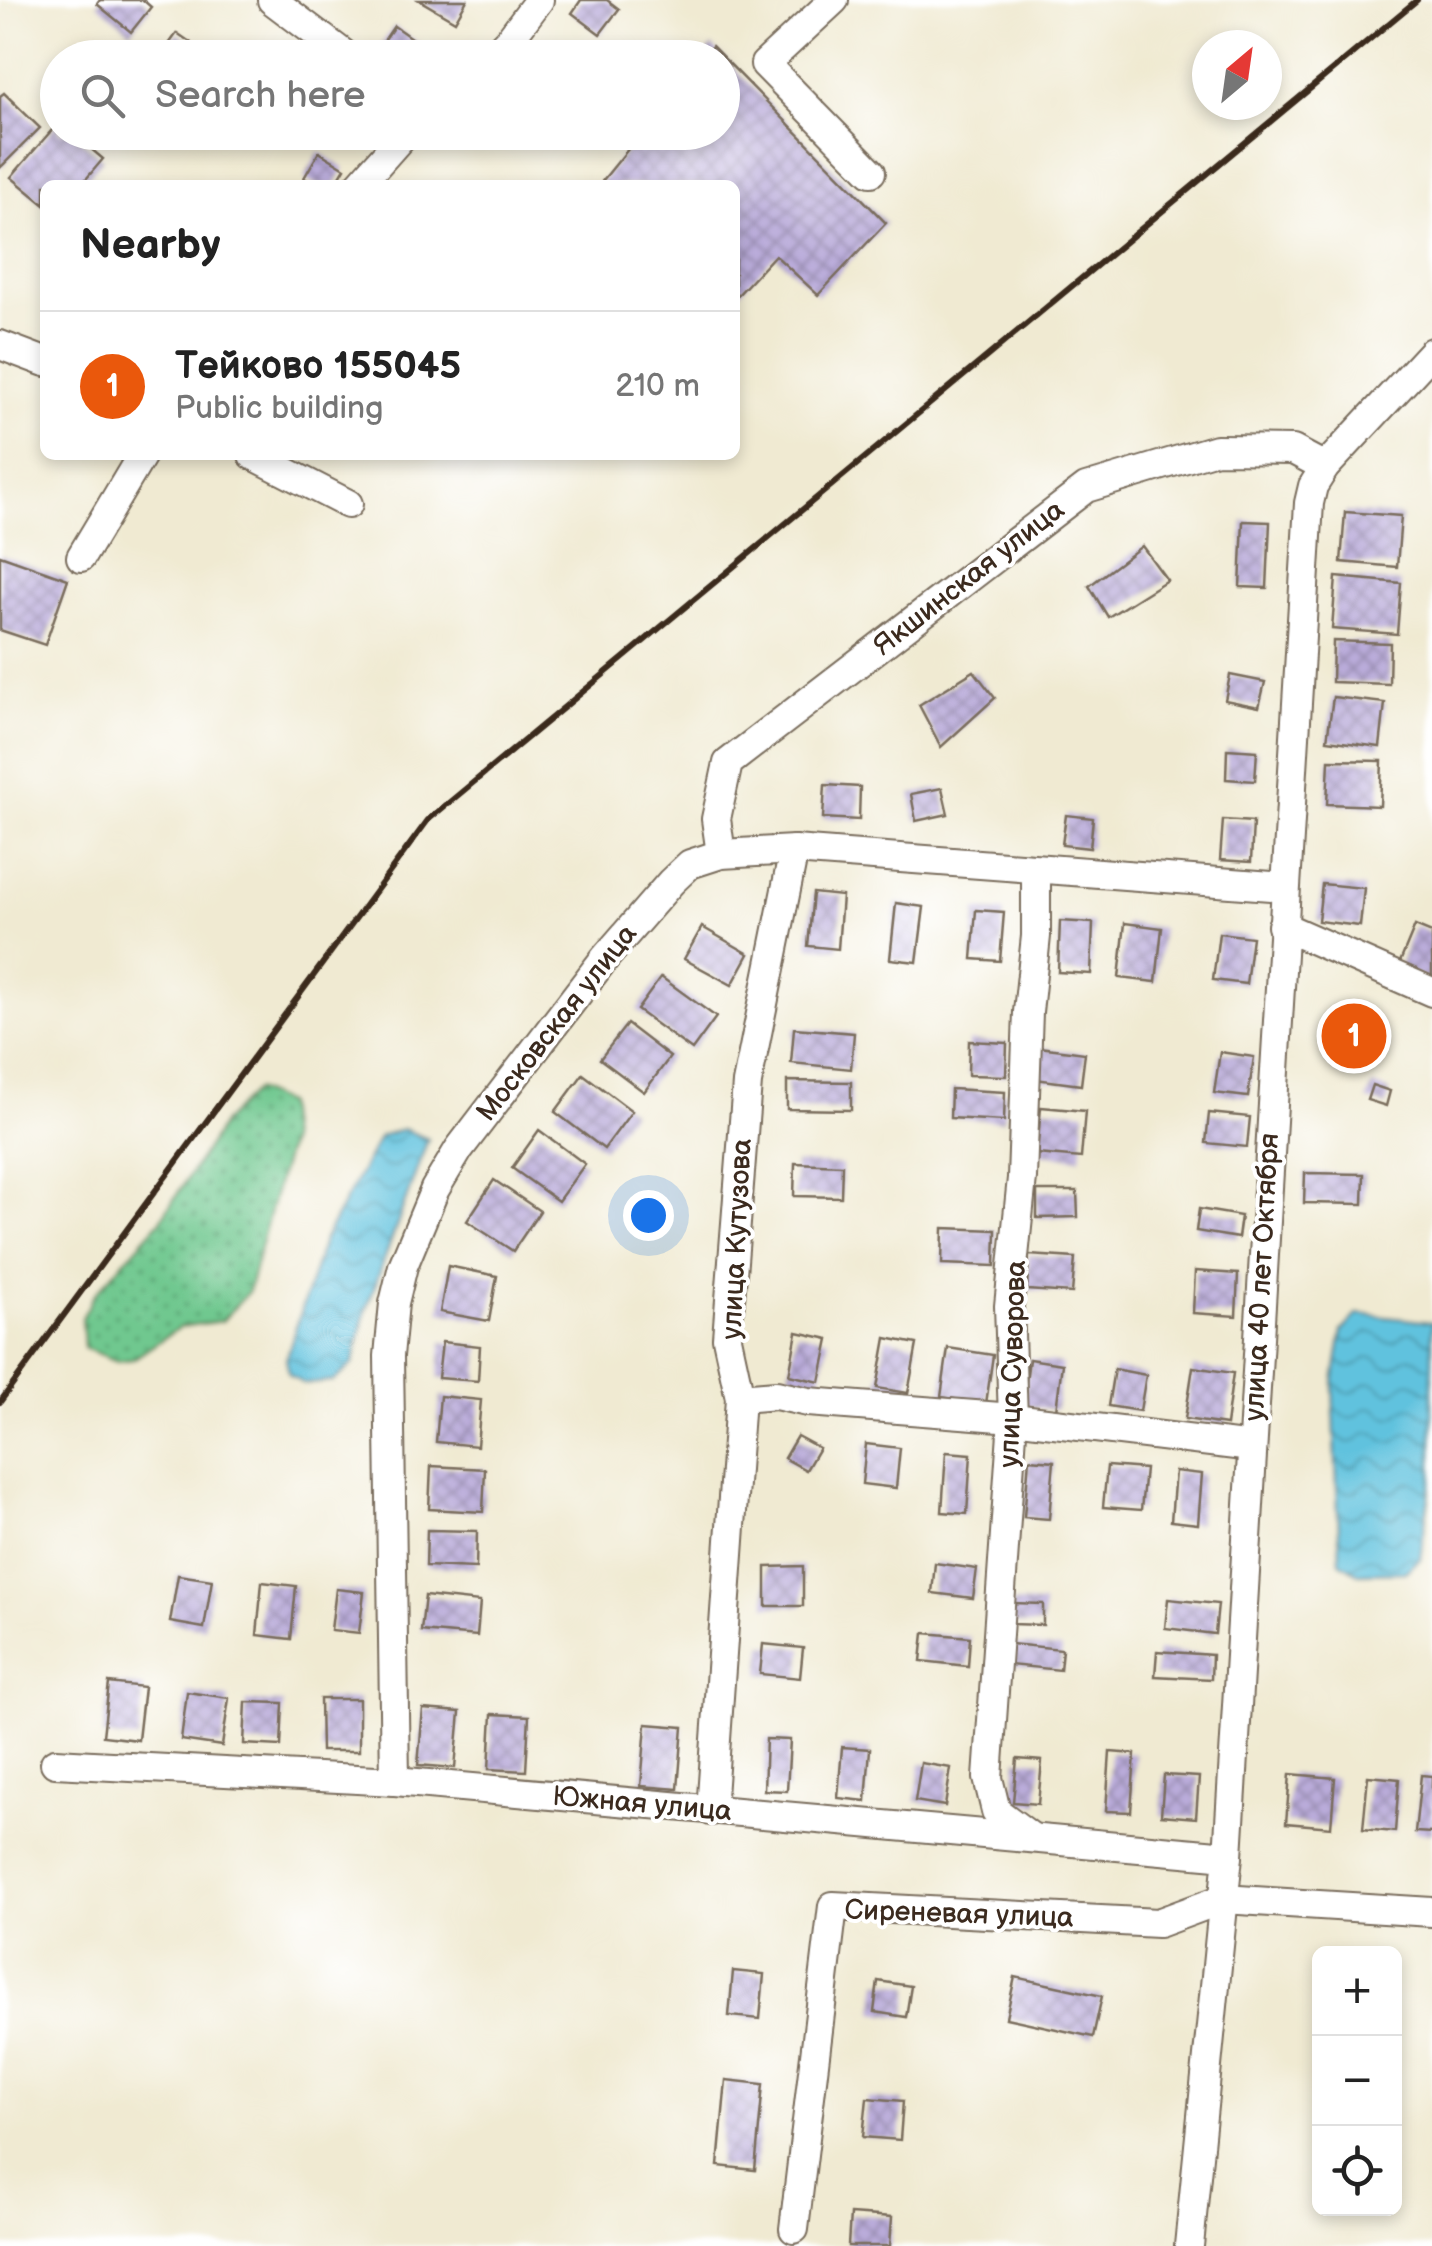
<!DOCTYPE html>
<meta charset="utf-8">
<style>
body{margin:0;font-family:"Balsamiq Sans",sans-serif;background:#f6f6f6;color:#222}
.controls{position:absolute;right:30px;bottom:30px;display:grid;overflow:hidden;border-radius:15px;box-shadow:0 5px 15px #0003}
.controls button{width:90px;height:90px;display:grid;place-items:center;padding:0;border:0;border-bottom:2px solid #e0e0e0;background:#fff;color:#222;font:50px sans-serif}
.compass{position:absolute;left:1192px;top:30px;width:90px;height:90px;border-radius:50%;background:#fff;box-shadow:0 5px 15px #0003;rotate:29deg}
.you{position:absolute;left:648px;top:1215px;width:35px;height:35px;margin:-25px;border:8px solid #fff;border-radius:50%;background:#1a73e8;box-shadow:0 0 0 15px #1a73e833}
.badge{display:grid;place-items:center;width:65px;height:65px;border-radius:50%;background:#ea580c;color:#fff;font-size:32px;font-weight:700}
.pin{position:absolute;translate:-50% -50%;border:5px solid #fff;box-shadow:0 2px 10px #0006}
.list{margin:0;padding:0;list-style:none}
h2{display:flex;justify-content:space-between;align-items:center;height:130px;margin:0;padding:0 40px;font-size:42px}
h2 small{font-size:32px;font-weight:400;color:#767676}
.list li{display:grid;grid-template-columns:65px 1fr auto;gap:30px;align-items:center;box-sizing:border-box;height:150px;padding:0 40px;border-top:2px solid #e0e0e0}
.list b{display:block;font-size:38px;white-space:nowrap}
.list p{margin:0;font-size:32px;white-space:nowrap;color:#767676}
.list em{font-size:32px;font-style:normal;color:#767676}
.icon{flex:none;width:55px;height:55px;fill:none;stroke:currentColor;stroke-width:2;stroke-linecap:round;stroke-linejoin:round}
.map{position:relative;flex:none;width:1432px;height:2246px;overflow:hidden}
.search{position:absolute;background:#fff;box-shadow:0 5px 15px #0003;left:40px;top:40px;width:700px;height:110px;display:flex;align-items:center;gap:25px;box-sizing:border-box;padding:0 35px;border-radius:55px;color:#767676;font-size:38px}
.panel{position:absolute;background:#fff;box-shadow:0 5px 15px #0003;left:40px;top:180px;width:700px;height:280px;border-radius:15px}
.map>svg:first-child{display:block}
</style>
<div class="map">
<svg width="1432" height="2246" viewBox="0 0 1432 2246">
<defs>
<pattern id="green-dots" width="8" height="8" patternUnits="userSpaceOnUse" patternTransform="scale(2.5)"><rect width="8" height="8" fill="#6fc88f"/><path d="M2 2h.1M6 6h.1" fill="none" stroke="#5ca374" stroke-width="1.8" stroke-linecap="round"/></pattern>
<pattern id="water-waves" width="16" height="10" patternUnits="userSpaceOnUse" patternTransform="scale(2.5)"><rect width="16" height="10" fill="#60c2de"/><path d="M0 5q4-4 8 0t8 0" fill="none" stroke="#509eb3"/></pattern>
<pattern id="building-cross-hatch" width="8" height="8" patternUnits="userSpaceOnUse" patternTransform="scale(2.5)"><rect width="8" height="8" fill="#baacda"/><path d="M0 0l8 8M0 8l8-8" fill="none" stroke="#988cb0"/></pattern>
</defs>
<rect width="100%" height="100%" fill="#fff"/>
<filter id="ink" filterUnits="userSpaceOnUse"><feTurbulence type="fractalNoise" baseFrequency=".01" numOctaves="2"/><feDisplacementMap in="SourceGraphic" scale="20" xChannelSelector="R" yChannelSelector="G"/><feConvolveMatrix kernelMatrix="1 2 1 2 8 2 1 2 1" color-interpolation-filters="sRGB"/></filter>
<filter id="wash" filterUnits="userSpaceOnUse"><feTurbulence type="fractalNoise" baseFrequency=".0048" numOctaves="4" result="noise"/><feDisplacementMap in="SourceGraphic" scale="40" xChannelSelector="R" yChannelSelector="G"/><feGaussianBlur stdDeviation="2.25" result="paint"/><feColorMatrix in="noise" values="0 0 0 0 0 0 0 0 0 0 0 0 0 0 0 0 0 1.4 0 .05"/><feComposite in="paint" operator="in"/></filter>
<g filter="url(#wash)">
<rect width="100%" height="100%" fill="#f0ead2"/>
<!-- green -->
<path fill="url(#green-dots)" stroke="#557956" stroke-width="2.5" d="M255,1090L285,1103L289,1141L248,1292L222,1321L180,1327L133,1359L117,1361L84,1348L82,1318L94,1295L160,1221L224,1121Z"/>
<!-- water -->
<g fill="url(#water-waves)" stroke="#4e767e" stroke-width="2.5">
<path d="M403,1129L428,1139L366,1310L353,1364L334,1381L304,1384L289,1374L286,1359L323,1241L380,1136Z"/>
<path d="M1358,1314L1432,1322V1476L1420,1559L1405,1572L1358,1573L1340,1562L1333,1388L1342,1331Z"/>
</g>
<g id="blocks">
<!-- building -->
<g fill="url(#building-cross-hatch)">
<path d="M100,0H143L151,7L131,32L97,4Z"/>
<path d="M419,0H467L455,21Z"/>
<path d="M581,0H607L619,9L600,34L572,13Z"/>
<path d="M394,26L421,45L412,58H399L381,45Z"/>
<path d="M177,33L203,51L198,58H159Z"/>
<path d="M712,46L886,223L818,295L775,255L735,298V185H599L642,132H722V58H702Z"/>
<path d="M4,93L40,128L0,168V96Z"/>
<path d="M58,123V132H71L103,159L81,185H45V205L11,177Z"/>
<path d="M319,152L345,168L335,185H317L304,178Z"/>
<path d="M1345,512L1401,516L1397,567L1341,562Z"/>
<path d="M1243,521L1270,522L1267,588L1240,587Z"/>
<path d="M1142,546L1167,580L1108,617L1089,586Z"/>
<path d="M0,555L68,579L45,645L0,630Z"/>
<path d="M1336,577L1401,583L1397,634L1332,629Z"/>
<path d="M1333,641L1390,643L1389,684L1332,682Z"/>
<path d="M974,671L995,698L941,747L919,705Z"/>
<path d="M1230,675L1265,682L1259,707L1225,700Z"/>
<path d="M1333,697L1385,703L1380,747L1327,740Z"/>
<path d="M1227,749L1257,751L1255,781L1226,779Z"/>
<path d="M1329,760L1382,761L1380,806L1327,804Z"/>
<path d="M825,785L860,787L859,820L823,818Z"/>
<path d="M942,788L948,814L916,821L911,794Z"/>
<path d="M1066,815L1093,818L1090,848L1062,845Z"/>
<path d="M1223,820L1253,822L1251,862L1220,860Z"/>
<path d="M1322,884L1364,888L1360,926L1318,921Z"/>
<path d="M813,893L842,896L838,949L808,946Z"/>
<path d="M896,903L924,907L917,962L890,959Z"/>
<path d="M976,910L1004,912L1000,961L972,959Z"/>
<path d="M1060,921L1093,923L1091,974L1058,972Z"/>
<path d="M1125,923L1162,928L1156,982L1119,978Z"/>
<path d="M1415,926L1432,933V982L1398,967Z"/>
<path d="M702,927L749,954L732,985L684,959Z"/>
<path d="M1219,933L1252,937L1246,984L1213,980Z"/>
<path d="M661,977L716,1017L692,1050L637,1010Z"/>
<path d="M1338,1013L1381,1031L1369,1059L1327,1042Z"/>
<path d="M627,1024L670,1057L644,1092L600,1059Z"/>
<path d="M794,1028L854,1033L851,1069L791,1063Z"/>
<path d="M969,1041L1007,1043L1006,1076L968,1075Z"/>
<path d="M1039,1047L1085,1053L1081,1085L1035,1079Z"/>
<path d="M1220,1052L1254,1057L1248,1097L1214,1093Z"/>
<path d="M583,1074L632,1111L604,1149L555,1112Z"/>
<path d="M787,1081L851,1082V1110L787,1109Z"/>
<path d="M1372,1085L1390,1091L1386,1106L1367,1100Z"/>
<path d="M951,1089L1005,1092L1004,1121L950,1118Z"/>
<path d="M1041,1107L1085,1111L1081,1158L1037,1154Z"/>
<path d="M1209,1113L1250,1117L1247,1147L1206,1143Z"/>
<path d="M539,1130L585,1164L558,1201L512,1168Z"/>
<path d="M795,1163L842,1165L841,1197L794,1196Z"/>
<path d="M1305,1173L1364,1174L1363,1204L1304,1203Z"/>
<path d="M494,1180L540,1211L513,1251L467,1221Z"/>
<path d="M1037,1191H1077L1078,1217L1037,1218Z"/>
<path d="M1199,1209L1241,1216L1238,1238L1196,1231Z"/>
<path d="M943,1228L996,1230L995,1266L942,1264Z"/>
<path d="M1029,1255L1075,1258L1072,1293L1027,1290Z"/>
<path d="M448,1266L497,1276L489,1321L440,1312Z"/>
<path d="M1195,1271L1238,1274L1236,1316L1193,1313Z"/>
<path d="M797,1332L829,1339L820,1382L789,1375Z"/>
<path d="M886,1338L917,1344L908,1393L877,1388Z"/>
<path d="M442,1342L480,1346L478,1381L438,1378Z"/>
<path d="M948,1348L993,1355L986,1404L941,1397Z"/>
<path d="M1029,1359L1062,1364L1056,1410L1023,1405Z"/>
<path d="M1193,1367L1233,1373L1226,1425L1185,1419Z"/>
<path d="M1114,1369L1146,1375L1140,1411L1108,1406Z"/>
<path d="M440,1396L481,1400L477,1446L436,1442Z"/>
<path d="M797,1436L819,1448L806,1470L784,1458Z"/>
<path d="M866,1444L900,1448L896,1488L862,1484Z"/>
<path d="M946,1452L971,1454L967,1514L942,1512Z"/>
<path d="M1029,1459L1054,1461L1049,1519L1024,1517Z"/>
<path d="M431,1466L485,1469L483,1512L429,1509Z"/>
<path d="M1107,1466L1145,1469L1141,1510L1103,1507Z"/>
<path d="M1175,1471L1202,1474L1198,1524L1171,1521Z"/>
<path d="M427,1530L477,1531L476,1568L426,1566Z"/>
<path d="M935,1563L977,1569L973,1598L932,1593Z"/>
<path d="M803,1566V1606H766V1567Z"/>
<path d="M178,1575L212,1580L204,1628L170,1622Z"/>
<path d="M262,1582L296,1586L291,1639L257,1635Z"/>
<path d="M336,1589L364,1592L359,1633L331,1630Z"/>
<path d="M425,1596L480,1602L477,1636L421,1631Z"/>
<path d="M1168,1599L1218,1604L1215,1634L1165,1628Z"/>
<path d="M1012,1603L1043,1604V1625L1011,1624Z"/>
<path d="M924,1633L970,1637L968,1666L921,1661Z"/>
<path d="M763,1644L803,1648L800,1678L760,1674Z"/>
<path d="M1011,1644L1062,1649L1060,1670L1009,1665Z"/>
<path d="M1157,1651L1212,1655L1211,1679L1155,1676Z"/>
<path d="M109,1683L144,1687L138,1740L103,1736Z"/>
<path d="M187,1692L229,1698L222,1746L181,1740Z"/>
<path d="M320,1699H359V1751H321Z"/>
<path d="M246,1702L283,1703L281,1746L244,1744Z"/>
<path d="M423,1709L460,1712L455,1768L418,1765Z"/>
<path d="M492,1714L529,1716L526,1771L489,1769Z"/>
<path d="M646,1724L683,1727L678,1789L641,1786Z"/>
<path d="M766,1739L790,1740L787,1791L764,1790Z"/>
<path d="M842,1747L870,1749L866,1801L838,1798Z"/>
<path d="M1110,1752L1135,1754L1131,1812L1106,1811Z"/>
<path d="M1017,1759L1042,1761L1038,1804L1013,1802Z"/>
<path d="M921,1763L951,1768L945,1806L915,1801Z"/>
<path d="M1290,1774L1335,1778L1331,1827L1286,1823Z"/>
<path d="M1164,1775L1199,1777L1196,1818L1161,1815Z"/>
<path d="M1421,1775L1432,1776V1833L1415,1832Z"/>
<path d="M1368,1776L1399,1779L1395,1832L1363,1829Z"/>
<path d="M733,1971L764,1974L760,2019L729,2016Z"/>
<path d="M1015,1977L1102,1996L1093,2037L1006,2018Z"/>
<path d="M878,1981L911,1986L906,2017L874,2012Z"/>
<path d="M726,2080L763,2084L755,2170L718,2166Z"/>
<path d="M867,2098L903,2101L900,2140L863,2137Z"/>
<path d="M850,2214L892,2217L890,2246H848Z"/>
</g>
</g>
</g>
<g filter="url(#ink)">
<use href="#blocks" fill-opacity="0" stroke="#7a6d5d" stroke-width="2.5"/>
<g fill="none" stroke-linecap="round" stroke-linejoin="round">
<defs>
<g id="minor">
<path d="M272,0L349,58"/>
<path d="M834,0L765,64L871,172"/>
<path d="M491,58L509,40L539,0"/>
<path d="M359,185L406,132"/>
<path d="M0,345L45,362"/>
<path d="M253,455L348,504"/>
<path d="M81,557L142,455"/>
<path d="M721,854L716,819L728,763L1086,488L1216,449L1293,450L1325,467"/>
<path d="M1282,926L1432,992"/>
<path d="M740,1398L776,1395L808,1402L1013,1418L1252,1447"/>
<path d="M55,1763L395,1781L1228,1856"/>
<path d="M395,1781L389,1356L394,1303L403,1266L435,1189L459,1149L605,958L671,882L690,864L721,854L794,850L1285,887"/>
<path d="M711,1811L740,1398L727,1338L747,1083L794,850"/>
<path d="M1031,1837L996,1811L988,1778L1013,1418L1009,1306L1022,1178L1028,1012L1036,936V870"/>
<path d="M794,2229L833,1906L1158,1923L1223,1899L1432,1912"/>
<path d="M1189,2246L1228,1856L1309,503L1313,486L1325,467L1432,352"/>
</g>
</defs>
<!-- minor casing -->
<use href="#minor" stroke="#7a6d5d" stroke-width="32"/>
<!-- minor -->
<use href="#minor" stroke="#fff" stroke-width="28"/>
<!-- rail -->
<path stroke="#3b2a1e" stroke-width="6" d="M0,1402L428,820L1417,0"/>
</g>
</g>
<g text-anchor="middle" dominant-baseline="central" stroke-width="8" stroke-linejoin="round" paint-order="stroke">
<!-- street labels -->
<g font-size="28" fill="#3b2a1e" stroke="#fff">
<text transform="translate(969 578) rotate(-38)">Якшинская улица</text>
<text transform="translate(557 1023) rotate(-52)">Московская улица</text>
<text transform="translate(737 1239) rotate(-87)">улица Кутузова</text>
<text transform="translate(1262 1277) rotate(-87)">улица 40 лет Октября</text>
<text transform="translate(1013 1364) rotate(-88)">улица Суворова</text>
<text transform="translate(642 1804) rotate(5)">Южная улица</text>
<text transform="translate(959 1914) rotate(2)">Сиреневая улица</text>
</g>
</g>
</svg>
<div class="controls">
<button>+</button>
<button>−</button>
<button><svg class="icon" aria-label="locate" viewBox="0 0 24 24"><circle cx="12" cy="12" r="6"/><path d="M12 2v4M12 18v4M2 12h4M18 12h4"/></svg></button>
</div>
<svg class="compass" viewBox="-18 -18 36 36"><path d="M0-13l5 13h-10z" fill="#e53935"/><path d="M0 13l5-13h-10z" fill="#767676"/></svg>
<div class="you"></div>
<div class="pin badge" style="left:1354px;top:1036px">1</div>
<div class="search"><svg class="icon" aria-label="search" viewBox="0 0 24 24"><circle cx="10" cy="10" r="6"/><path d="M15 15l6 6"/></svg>Search here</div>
<section class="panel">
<h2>Nearby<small></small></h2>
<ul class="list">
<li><span class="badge">1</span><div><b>Тейково 155045</b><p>Public building</p></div><em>210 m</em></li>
</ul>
</section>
</div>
